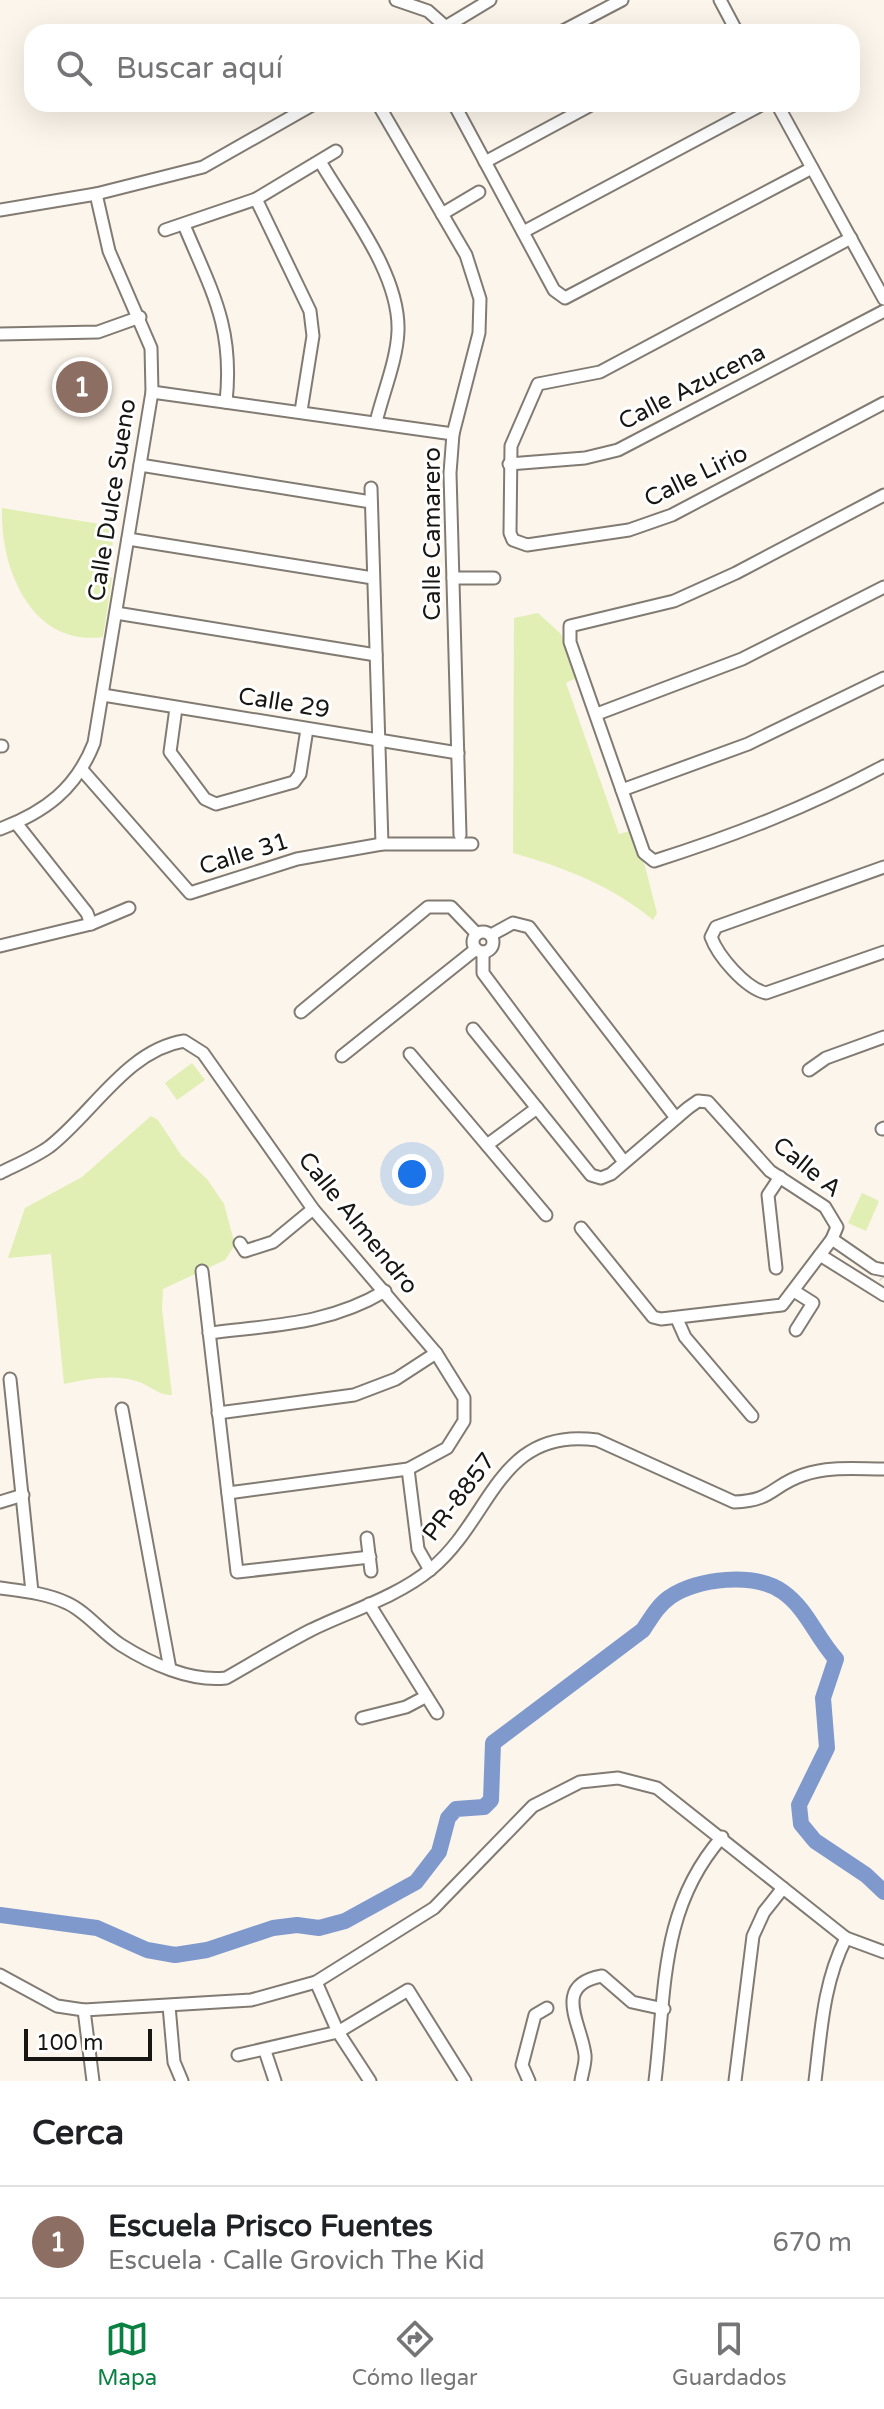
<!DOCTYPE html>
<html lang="es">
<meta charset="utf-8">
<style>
body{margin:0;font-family:"Varela Round",sans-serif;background:#f6f6f6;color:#202124}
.scale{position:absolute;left:24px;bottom:20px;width:128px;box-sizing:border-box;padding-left:8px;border:4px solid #181613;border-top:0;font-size:22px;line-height:28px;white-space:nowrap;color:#181613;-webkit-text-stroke:6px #fff;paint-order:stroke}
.you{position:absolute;left:412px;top:1174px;width:28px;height:28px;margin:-20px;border:6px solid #fff;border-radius:50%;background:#1a73e8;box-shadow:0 0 0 12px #1a73e833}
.badge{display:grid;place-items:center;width:52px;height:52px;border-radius:50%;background:#0b8043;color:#fff;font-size:26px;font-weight:700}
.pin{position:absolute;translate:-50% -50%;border:4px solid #fff;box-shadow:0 2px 8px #0006}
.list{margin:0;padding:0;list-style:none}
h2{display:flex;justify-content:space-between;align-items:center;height:104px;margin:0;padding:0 32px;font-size:34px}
h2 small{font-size:26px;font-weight:400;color:#757577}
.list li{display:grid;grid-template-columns:52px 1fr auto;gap:24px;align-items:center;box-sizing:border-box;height:112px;padding:0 32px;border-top:2px solid #e0e0e0}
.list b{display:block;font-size:30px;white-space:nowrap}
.list p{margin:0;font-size:26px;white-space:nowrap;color:#757577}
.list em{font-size:26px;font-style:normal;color:#757577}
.icon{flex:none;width:44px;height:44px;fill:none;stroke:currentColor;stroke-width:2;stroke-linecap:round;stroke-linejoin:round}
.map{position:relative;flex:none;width:884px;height:2081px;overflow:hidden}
.search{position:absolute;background:#fff;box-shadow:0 8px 32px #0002;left:24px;right:24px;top:24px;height:88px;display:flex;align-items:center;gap:20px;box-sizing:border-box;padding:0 28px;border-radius:24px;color:#757577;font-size:30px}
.sheet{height:216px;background:#fff}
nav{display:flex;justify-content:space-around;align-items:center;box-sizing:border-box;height:112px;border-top:2px solid #e0e0e0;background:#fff;font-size:22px;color:#757577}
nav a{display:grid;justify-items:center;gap:4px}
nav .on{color:#0b8043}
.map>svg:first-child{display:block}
</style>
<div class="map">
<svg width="884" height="2081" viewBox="0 0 884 2081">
<rect width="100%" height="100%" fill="#fcf5eb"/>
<!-- green -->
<g fill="#e1efb5">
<path d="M2,508L112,526L114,535L107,576L112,578L103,637C31,647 0,568 2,508Z"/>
<path d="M538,613L561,634L576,678L566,683L619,834L630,831L645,866L657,913L653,920C613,886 563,867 513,853L514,618Z"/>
<path d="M192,1063L205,1080L177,1100L165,1083Z"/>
<path d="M151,1116L158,1120L181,1155L207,1179L224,1204L235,1245L225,1260L163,1289L162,1309L172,1395C158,1396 149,1384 136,1381C110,1374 89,1379 64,1384L51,1254L8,1258L25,1208L82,1177Z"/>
<path d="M862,1193L879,1201L866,1231L848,1223Z"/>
</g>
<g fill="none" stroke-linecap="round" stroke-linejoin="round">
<!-- river -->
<path stroke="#8099cd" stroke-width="16" d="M0,1915L97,1928L147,1950L175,1955L207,1950L273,1928L297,1925L319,1928L345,1921L416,1882L439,1852L448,1818L456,1809L484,1807L491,1800L493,1743L643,1630C651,1618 658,1605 670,1597C697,1578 755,1572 783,1592C807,1609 816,1637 836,1659L823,1698L827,1748L799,1805L801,1824L815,1841L866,1875L884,1892"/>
<!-- minor-tunnel -->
<path stroke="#dad4cb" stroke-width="11" stroke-dasharray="11 5.5" stroke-linecap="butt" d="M883,1276L884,1277"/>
<defs>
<g id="minor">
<path d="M396,0L428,11L446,27"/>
<path d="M720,0L737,32"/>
<path d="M437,32L490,0"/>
<path d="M561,32L622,0"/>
<path d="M378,104L466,255L480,299L479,333L453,434L450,473L460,835"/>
<path d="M454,104L554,290L565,298L812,168"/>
<path d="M777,104L884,299"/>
<path d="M485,162L593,104"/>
<path d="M321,163C349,211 400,274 398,331C397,360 383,393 376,422"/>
<path d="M256,199L310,311L313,336L301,411"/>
<path d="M0,210L96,194L203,167L314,104"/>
<path d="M442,214L479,192"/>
<path d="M184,225C212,292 234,327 226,402"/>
<path d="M165,230L256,199L336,151"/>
<path d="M523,232L763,104"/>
<path d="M851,238L600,372L538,384L511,446L510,533L513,540L527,545L629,530L672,515L884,403"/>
<path d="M0,334L98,332L140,317"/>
<path d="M152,392L453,434"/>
<path d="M509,464L585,458L618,450L884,311"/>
<path d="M140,465L371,502"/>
<path d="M371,488L382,844"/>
<path d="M884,495L736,573L674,601L570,626V642L644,853L654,861C736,835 808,807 884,766"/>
<path d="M128,539L373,578"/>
<path d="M453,578H494"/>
<path d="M116,613L376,655"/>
<path d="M103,695L458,753"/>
<path d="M176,708L170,752L205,799L216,804L294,782L300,774L307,729"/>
<path d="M597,714L742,659L884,587"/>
<path d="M0,746H2"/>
<path d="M83,771L190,893L297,859L382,844H472"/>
<path d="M622,790L748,744L884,678"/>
<path d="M16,823L87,913L91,924"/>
<path d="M0,829C45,812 76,789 94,743L152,392L151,348L109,251L96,194"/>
<path d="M884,867L716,927L711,937C718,956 745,988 766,993L884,952"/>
<circle cx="483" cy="942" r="10"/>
<path d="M491,935L513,923L529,927L676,1118"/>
<path d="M0,946L91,924L129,908"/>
<path d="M483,952V973L624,1162"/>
<path d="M301,1012L428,907H451L477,934"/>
<path d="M473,1029L591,1175L601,1178L611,1174L688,1108L698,1101L708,1102L770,1171L825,1207L837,1227L832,1239L782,1305L661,1319L653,1317L581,1228"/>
<path d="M410,1054L546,1215"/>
<path d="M342,1056L476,949"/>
<path d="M809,1070L826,1058L884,1037"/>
<path d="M882,1129L884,1128"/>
<path d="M487,1145L537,1108"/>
<path d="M0,1173C16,1165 35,1157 49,1147C92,1114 127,1050 184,1041L203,1053L313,1209L436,1353L464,1398V1421L447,1448L408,1469L228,1493"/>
<path d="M832,1239L874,1268L884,1270"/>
<path d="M240,1243L245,1251L273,1242L313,1209"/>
<path d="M820,1255L884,1295"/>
<path d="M776,1268L768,1195L780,1177"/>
<path d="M202,1271L237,1572L370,1557"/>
<path d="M794,1291L813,1303L796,1330"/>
<path d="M677,1319L685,1337L752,1416"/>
<path d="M209,1333C273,1325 328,1325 385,1291"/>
<path d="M10,1379L32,1592"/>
<path d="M122,1409L170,1669"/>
<path d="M218,1413L354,1395L396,1379L436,1353"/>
<path d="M408,1469L418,1549L430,1570"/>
<path d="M0,1502L23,1495"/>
<path d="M367,1538L371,1571"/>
<path d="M0,1588C22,1591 46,1593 67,1603C87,1612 102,1633 121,1645C151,1664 191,1682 226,1678C254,1662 282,1645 311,1630C350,1611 397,1597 431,1569C492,1519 498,1426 597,1440L734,1502C773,1501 772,1485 803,1475C829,1466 856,1469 884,1469"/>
<path d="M369,1604L437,1713"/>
<path d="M362,1718L406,1707L425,1697"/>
<path d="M0,1975L57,2006L84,2010L251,2000L316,1982L434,1908L533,1806L580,1782L618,1778L657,1788L846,1938L884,1952"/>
<path d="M316,1982L338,2032L370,2081"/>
<path d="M169,2006L174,2062L182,2081"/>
<path d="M84,2010L93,2081"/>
<path d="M265,2051L275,2081"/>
<path d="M238,2055L338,2032L408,1990L465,2081"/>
<path d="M529,2081L522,2065L535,2015L547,2008"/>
<path d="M581,2081C582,2073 586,2063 585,2055C582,2025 551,1985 602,1976L632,2002L664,2009"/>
<path d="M655,2081C666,1991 659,1909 722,1837"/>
<path d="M735,2081L753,1936L764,1912L783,1888"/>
<path d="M815,2081C821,2032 823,1983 846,1938"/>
</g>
</defs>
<!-- minor casing -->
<use href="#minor" stroke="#817b73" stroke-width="15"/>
<!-- minor -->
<use href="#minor" stroke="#fff" stroke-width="11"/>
</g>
<g text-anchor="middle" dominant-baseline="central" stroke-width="6" stroke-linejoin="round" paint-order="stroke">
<!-- street labels -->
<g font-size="24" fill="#181613" stroke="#fff">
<text transform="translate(692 387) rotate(-27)">Calle Azucena</text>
<text transform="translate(696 476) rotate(-26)">Calle Lirio</text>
<text transform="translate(112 500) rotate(-81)">Calle Dulce Sueno</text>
<text transform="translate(432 534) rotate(-90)">Calle Camarero</text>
<text transform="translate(284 703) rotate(9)">Calle 29</text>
<text transform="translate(244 854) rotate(-17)">Calle 31</text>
<text transform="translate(807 1167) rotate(39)">Calle A</text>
<text transform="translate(358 1223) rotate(51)">Calle Almendro</text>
<text transform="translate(459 1497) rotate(-53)">PR-8857</text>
</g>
</g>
</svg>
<div class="scale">100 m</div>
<div class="you"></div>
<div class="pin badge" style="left:82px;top:387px;background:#8d6e63">1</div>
<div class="search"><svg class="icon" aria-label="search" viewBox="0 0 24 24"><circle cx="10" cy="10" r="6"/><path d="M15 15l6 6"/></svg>Buscar aquí</div>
</div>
<section class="sheet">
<h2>Cerca<small></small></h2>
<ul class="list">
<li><span class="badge" style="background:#8d6e63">1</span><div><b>Escuela Prisco Fuentes</b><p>Escuela · Calle Grovich The Kid</p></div><em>670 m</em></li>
</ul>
</section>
<nav>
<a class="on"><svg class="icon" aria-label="map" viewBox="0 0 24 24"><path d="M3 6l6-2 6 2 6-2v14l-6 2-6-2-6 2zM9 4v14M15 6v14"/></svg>Mapa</a>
<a><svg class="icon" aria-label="directions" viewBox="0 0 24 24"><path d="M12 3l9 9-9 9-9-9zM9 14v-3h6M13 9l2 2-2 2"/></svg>Cómo llegar</a>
<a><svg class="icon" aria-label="saved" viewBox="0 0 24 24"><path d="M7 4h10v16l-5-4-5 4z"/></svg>Guardados</a>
</nav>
